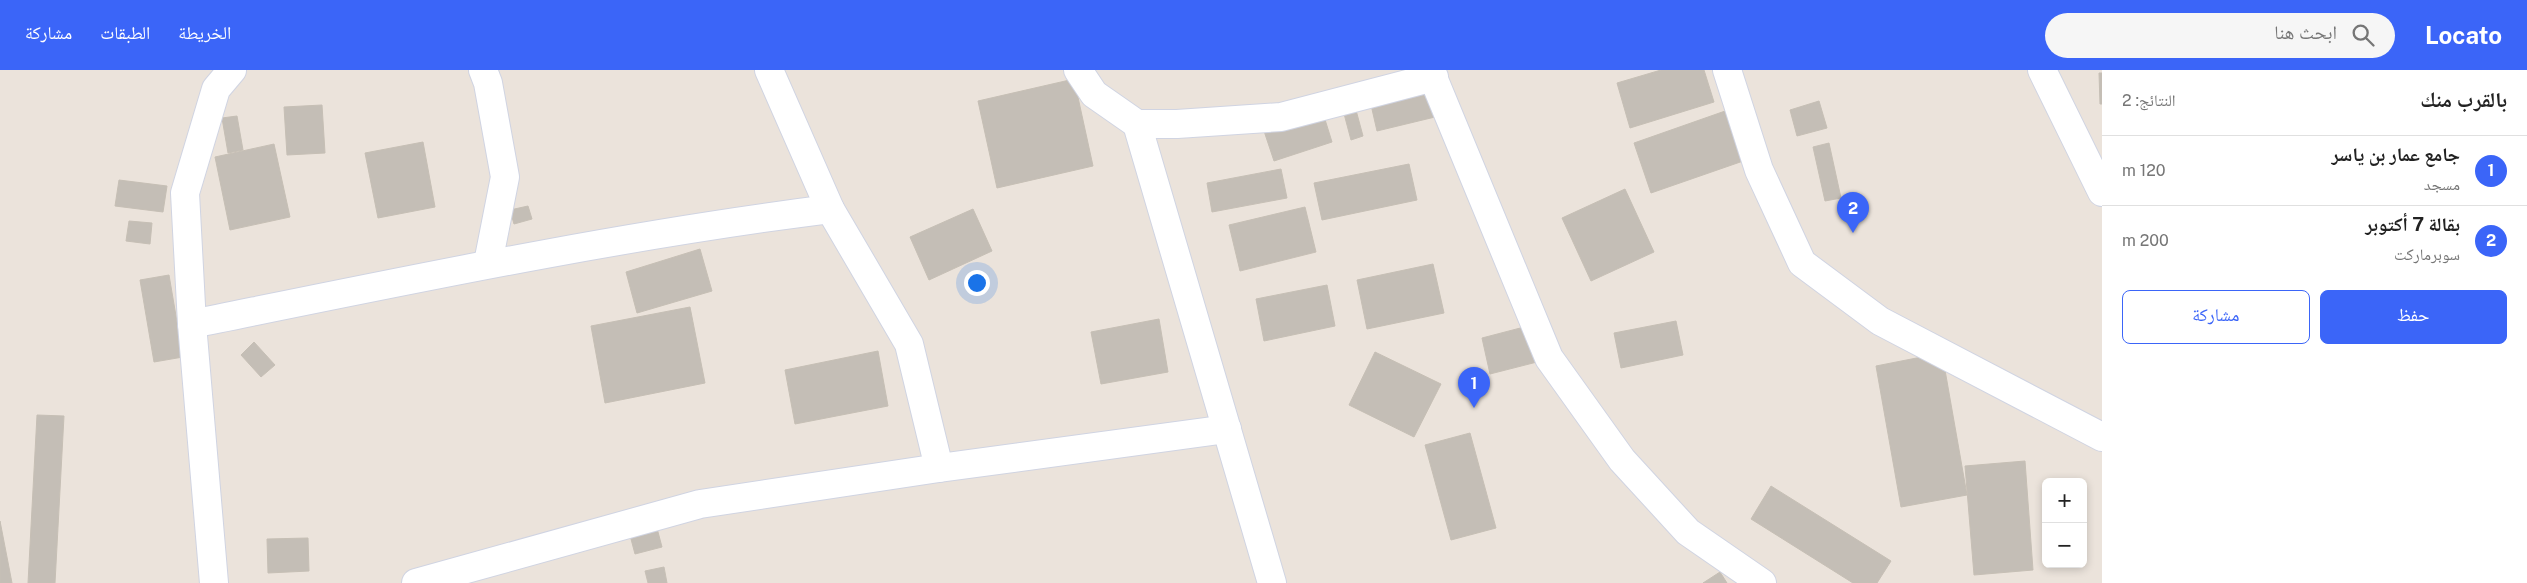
<!DOCTYPE html>
<html lang="ar">
<meta charset="utf-8">
<style>
body{margin:0;font-family:"Public Sans","Noto Naskh Arabic",sans-serif;background:#f6f6f6;color:#222;direction:rtl}
.controls{position:absolute;right:15px;bottom:15px;display:grid;overflow:hidden;border-radius:8px;box-shadow:0 2px 8px #0003}
.controls button{width:45px;height:45px;display:grid;place-items:center;padding:0;border:0;border-bottom:1px solid #e0e0e0;background:#fff;color:#222;font:25px sans-serif}
.you{position:absolute;left:976px;top:212px;width:18px;height:18px;margin:-12px;border:4px solid #fff;border-radius:50%;background:#1a73e8;box-shadow:0 0 0 8px #1a73e833}
.badge{display:grid;place-items:center;width:32px;height:32px;border-radius:50%;background:#3b65f8;color:#fff;font-size:16px;font-weight:700}
.pin{position:absolute;translate:-50% -41px;filter:drop-shadow(0 1px 2px #0008)}
.pin::after{content:'';position:absolute;top:26px;width:18px;height:15px;background:inherit;clip-path:polygon(0 0,100% 0,50% 100%)}
.list{margin:0;padding:0;list-style:none}
h2{display:flex;justify-content:space-between;align-items:center;height:65px;margin:0;padding:0 20px;font-size:21px}
h2 small{font-size:16px;font-weight:400;color:#767676}
.list li{display:grid;grid-template-columns:32px 1fr auto;gap:15px;align-items:center;box-sizing:border-box;height:70px;padding:0 20px;border-top:1px solid #e0e0e0}
.list b{display:block;font-size:19px;white-space:nowrap}
.list p{margin:0;font-size:16px;white-space:nowrap;color:#767676}
.list em{font-size:16px;font-style:normal;color:#767676}
.actions{display:flex;gap:10px;padding:15px 20px}
.actions a{flex:1;padding:11px 0;border:1px solid #3b65f8;border-radius:8px;text-align:center;font-size:18px;color:#3b65f8}
.actions .main{background:#3b65f8;color:#fff}
.icon{flex:none;width:28px;height:28px;fill:none;stroke:currentColor;stroke-width:2;stroke-linecap:round;stroke-linejoin:round}
.map{position:relative;flex:none;width:2102px;height:513px;overflow:hidden;direction:ltr}
header{display:flex;align-items:center;gap:30px;box-sizing:border-box;height:70px;padding:0 25px;background:#3b65f8;color:#fff}
header strong{font-size:24px}
nav{display:flex;gap:28px;margin-inline-start:auto;font-size:18px}
.search{width:350px;height:45px;background:#f6f6f6;display:flex;align-items:center;gap:12px;box-sizing:border-box;padding:0 18px;border-radius:28px;color:#767676;font-size:19px}
main{display:flex}
aside{flex:1;background:#fff}
.map>svg:first-child{display:block}
</style>
<header>
<strong>Locato</strong>
<div class="search"><svg class="icon" aria-label="search" viewBox="0 0 24 24"><circle cx="10" cy="10" r="6"/><path d="M15 15l6 6"/></svg>ابحث هنا</div>
<nav><a>الخريطة</a><a>الطبقات</a><a>مشاركة</a></nav>
</header>
<main>
<aside>
<h2>بالقرب منك<small>النتائج: 2</small></h2>
<ul class="list">
<li><span class="badge">1</span><div><b>جامع عمار بن ياسر</b><p>مسجد</p></div><em>120 m</em></li>
<li><span class="badge">2</span><div><b>بقالة 7 أكتوبر</b><p>سوبرماركت</p></div><em>200 m</em></li>
</ul>
<div class="actions"><a class="main">حفظ</a><a>مشاركة</a></div>
</aside>
<div class="map">
<svg width="2102" height="513" viewBox="0 0 2102 513">
<rect width="100%" height="100%" fill="#ebe3db"/>
<!-- building -->
<g fill="#c4beb6" stroke="#c6bfb5">
<path d="M1661,0H1704L1714,32L1630,58L1617,13Z"/>
<path d="M2099,3H2102V34H2100Z"/>
<path d="M1074,9L1093,96L997,118L978,31Z"/>
<path d="M1426,11L1435,47L1377,61L1369,26Z"/>
<path d="M1350,18L1363,66L1351,70L1338,21Z"/>
<path d="M1318,27L1332,72L1274,91L1259,46Z"/>
<path d="M1819,31L1827,58L1797,66L1790,40Z"/>
<path d="M322,35L325,83L287,85L284,37Z"/>
<path d="M1728,40L1746,90L1651,123L1634,73Z"/>
<path d="M237,46L243,80L228,83L222,48Z"/>
<path d="M423,72L435,137L378,148L365,83Z"/>
<path d="M1829,73L1841,128L1825,131L1813,77Z"/>
<path d="M274,74L290,147L230,160L215,87Z"/>
<path d="M1409,94L1417,130L1322,150L1314,113Z"/>
<path d="M1281,99L1287,128L1212,142L1207,113Z"/>
<path d="M119,110L167,116L163,142L115,136Z"/>
<path d="M1625,119L1654,182L1591,211L1562,148Z"/>
<path d="M528,136L532,149L514,154L510,140Z"/>
<path d="M1305,137L1316,182L1240,201L1229,155Z"/>
<path d="M973,139L992,181L929,210L910,167Z"/>
<path d="M129,151L152,153L150,174L126,171Z"/>
<path d="M700,179L712,221L637,243L626,202Z"/>
<path d="M1433,194L1444,243L1367,259L1357,210Z"/>
<path d="M169,205L183,287L154,292L140,210Z"/>
<path d="M1327,215L1335,256L1264,271L1256,229Z"/>
<path d="M690,237L705,313L605,333L591,256Z"/>
<path d="M1159,249L1168,302L1101,314L1091,262Z"/>
<path d="M1676,251L1683,285L1621,298L1614,263Z"/>
<path d="M1528,256L1537,292L1490,304L1482,268Z"/>
<path d="M254,272L275,295L261,307L241,285Z"/>
<path d="M878,281L888,336L795,354L785,300Z"/>
<path d="M1375,282L1441,314L1414,367L1349,335Z"/>
<path d="M1942,283L1967,425L1901,437L1876,296Z"/>
<path d="M37,345L64,346L55,513H28Z"/>
<path d="M1470,363L1496,458L1451,470L1425,375Z"/>
<path d="M2025,391L2033,500L1974,505L1965,396Z"/>
<path d="M1771,416L1891,491L1877,513H1853L1751,449Z"/>
<path d="M654,447L662,477L635,484L627,454Z"/>
<path d="M0,451L12,513H0Z"/>
<path d="M308,468L309,501L268,503L267,469Z"/>
<path d="M664,497L667,513H648L645,501Z"/>
<path d="M1720,502L1727,513H1703Z"/>
</g>
<g fill="none" stroke-linecap="round" stroke-linejoin="round">
<defs>
<g id="street">
<path d="M483,0L488,13L505,107L488,193"/>
<path d="M769,0L830,139L909,274L939,398"/>
<path d="M1078,0L1094,24L1137,54H1177L1281,47L1434,7"/>
<path d="M1430,0L1549,288L1622,390L1688,462L1762,513"/>
<path d="M1727,0L1759,100L1802,193L1880,251L2102,367"/>
<path d="M2042,0L2102,122"/>
<path d="M1137,54L1272,513"/>
<path d="M192,254C404,211 616,166 830,139"/>
<path d="M214,513L192,254L185,123L216,19L232,0"/>
<path d="M416,513L700,434L939,398L1227,359"/>
</g>
</defs>
<!-- street casing -->
<use href="#street" stroke="#d0d4e2" stroke-width="30"/>
<!-- street -->
<use href="#street" stroke="#fff" stroke-width="28"/>
</g>
</svg>
<div class="controls">
<button>+</button>
<button>−</button>
</div>
<div class="you"></div>
<div class="pin badge" style="left:1474px;top:338px">1</div>
<div class="pin badge" style="left:1853px;top:163px">2</div>
</div>
</main>
